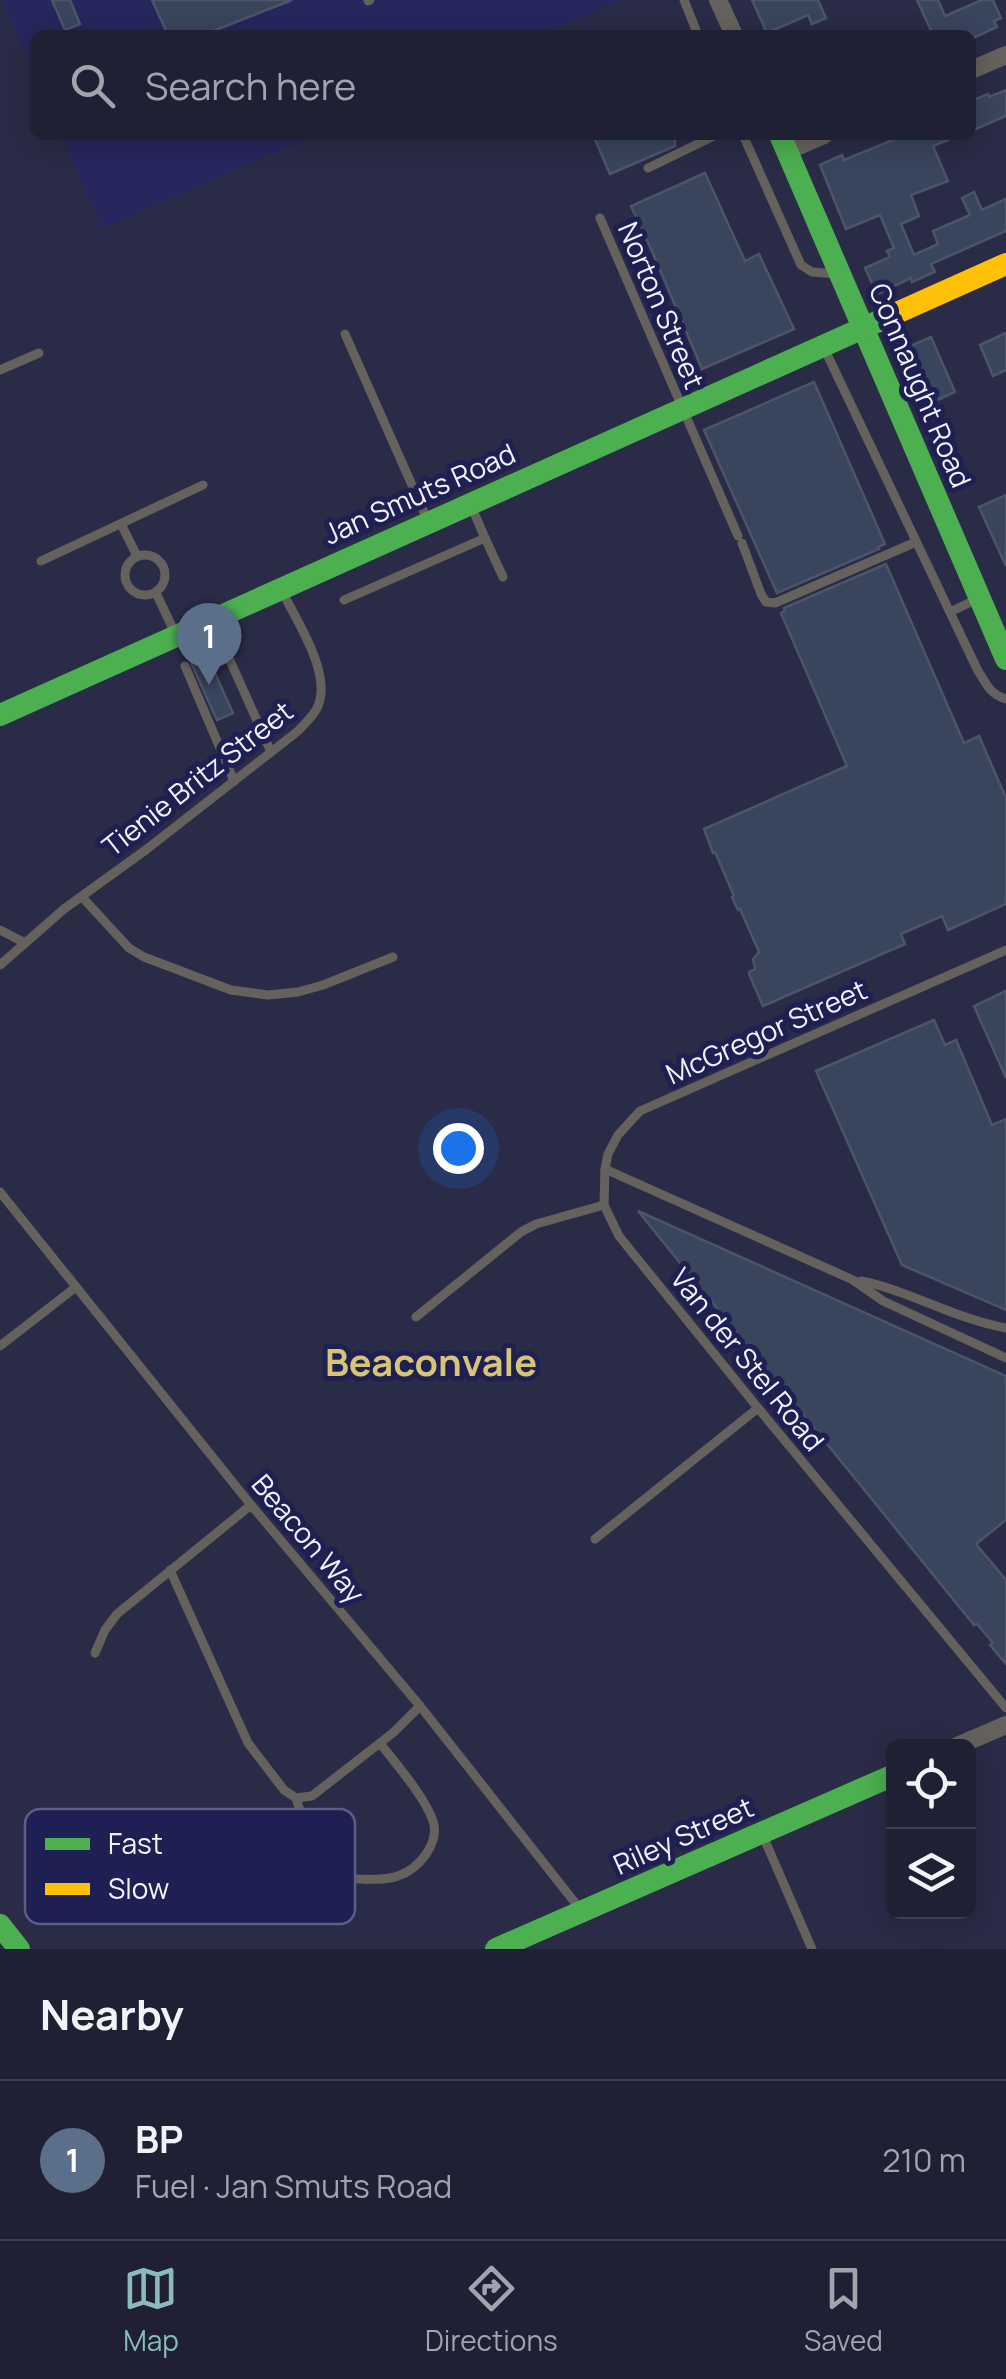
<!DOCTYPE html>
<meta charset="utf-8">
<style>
body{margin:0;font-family:Manrope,sans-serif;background:#28283d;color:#f1f3f6}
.controls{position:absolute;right:30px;bottom:30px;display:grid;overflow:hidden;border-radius:15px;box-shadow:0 5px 25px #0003}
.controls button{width:90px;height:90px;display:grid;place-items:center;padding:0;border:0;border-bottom:2px solid #3d3e50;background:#202035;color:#f1f3f6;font:50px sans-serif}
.you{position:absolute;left:458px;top:1148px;width:35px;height:35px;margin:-25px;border:8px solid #fff;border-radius:50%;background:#1a73e8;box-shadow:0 0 0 15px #1a73e833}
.badge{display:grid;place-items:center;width:65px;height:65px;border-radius:50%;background:#8bbbb9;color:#fff;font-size:32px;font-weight:700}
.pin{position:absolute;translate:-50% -82px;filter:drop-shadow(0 2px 5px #0008)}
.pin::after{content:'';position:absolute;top:52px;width:35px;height:30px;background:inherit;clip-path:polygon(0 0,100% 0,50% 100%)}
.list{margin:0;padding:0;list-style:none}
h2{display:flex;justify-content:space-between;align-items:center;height:130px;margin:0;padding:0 40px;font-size:42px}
h2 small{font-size:32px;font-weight:400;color:#a2a3ad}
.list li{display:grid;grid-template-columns:65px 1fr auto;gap:30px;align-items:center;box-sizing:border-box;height:160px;padding:0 40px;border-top:2px solid #3d3e50}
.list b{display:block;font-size:38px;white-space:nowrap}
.list p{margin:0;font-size:32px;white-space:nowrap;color:#a2a3ad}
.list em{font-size:32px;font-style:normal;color:#a2a3ad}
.icon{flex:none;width:55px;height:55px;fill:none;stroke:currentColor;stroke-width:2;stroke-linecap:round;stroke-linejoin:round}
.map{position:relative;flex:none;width:1006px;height:1949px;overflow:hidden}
.search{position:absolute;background:#202035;box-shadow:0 5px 25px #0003;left:30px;right:30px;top:30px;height:110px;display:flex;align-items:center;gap:25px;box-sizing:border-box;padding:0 35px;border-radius:15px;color:#a2a3ad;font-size:38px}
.sheet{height:290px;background:#202035}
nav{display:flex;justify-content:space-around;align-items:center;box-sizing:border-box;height:140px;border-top:2px solid #3d3e50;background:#202035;font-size:28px;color:#a2a3ad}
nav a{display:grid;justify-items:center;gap:5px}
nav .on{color:#8bbbb9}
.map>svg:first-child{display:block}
</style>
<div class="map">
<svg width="1006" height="1949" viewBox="0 0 1006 1949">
<rect width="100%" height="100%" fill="#2a2b47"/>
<!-- built -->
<g fill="#25275d">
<path d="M2,0H620L541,35H35V76Z"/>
<path d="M61,135H314L102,229Z"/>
</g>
<!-- building -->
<g fill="#39445d" stroke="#4d546a" stroke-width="2.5">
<path d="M52,0H70L80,24L65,30Z"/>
<path d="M152,0H292L203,35H168Z"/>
<path d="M752,0H818L826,18L812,24L808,15L767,33Z"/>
<path d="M917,0H938L945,16L982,0H993L1001,18L994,21L997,27L971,39V35H933Z"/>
<path d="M1006,90V116L971,131V101L988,94L989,97Z"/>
<path d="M593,135H675V146L610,174Z"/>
<path d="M905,135H960L933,146L948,181L911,195L919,216L901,224L914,255L938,244L933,231L970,215L962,198L974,192L982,210L1006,199V231L931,264L935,272L912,282L911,278L877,294L865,268L890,257L887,251L894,248L880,215L846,229L820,165L842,155L844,160Z"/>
<path d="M705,173L745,261L759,254L794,329L702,369L652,251L631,206Z"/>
<path d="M1006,333V370L993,376L980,345Z"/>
<path d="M931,337L955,392L931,403L906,348Z"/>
<path d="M814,382L885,544L878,547L879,549L777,593L704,430Z"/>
<path d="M1006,495V566L979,507Z"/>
<path d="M886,564L964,743L979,736L1006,798V904L948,930L942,916L901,934L905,944L763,1006L749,974V972L755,969L753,959L759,952L740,909L738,910L732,897L734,896L715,852L713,853L704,829L847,766L781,613L785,611L784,608Z"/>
<path d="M204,649L233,713L217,720L188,656Z"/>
<path d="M1006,991V1078L974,1006Z"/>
<path d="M934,1020L945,1045L956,1040L992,1125L1006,1119V1310L902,1265L816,1071Z"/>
<path d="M638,1211L1006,1376V1520L976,1544L1006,1580V1664L990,1645L993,1643L977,1624L974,1625Z"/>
</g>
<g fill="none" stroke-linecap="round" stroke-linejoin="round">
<!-- lane -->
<g stroke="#65625d" stroke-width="9">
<path d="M684,0L698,35"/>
<path d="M368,1L370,0"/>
<path d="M743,135L801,265L812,272L838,274"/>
<path d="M648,168L716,135"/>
<path d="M600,218L738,536"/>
<path d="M345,334L427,519"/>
<path d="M825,350L977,669C985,682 990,695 1006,699"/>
<path d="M0,370L39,353"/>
<path d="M121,524L137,556"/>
<path d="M485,538L503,577"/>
<path d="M742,543L761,594L766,602L775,603L916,542"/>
<circle cx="145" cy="575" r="20"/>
<path d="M41,561L203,485"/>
<path d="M156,593L175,633"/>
<path d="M344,600L485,538L472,508"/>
<path d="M950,612L979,598"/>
<path d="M220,638L271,752"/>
<path d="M185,666L234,781"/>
<path d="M82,897L129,948L144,957L231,990L268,995L298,992L323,985L393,957"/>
<path d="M0,930L25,943"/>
<path d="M1006,950L640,1111L618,1135L608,1154L605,1169L604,1205L619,1236L758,1408L1006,1708"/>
<path d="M0,965L64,909L147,849L298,731C305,723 314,716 318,706C332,673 296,620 282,591"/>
<path d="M605,1169L853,1280L883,1301L1006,1358"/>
<path d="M0,1192L251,1505L420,1706L580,1909"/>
<path d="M861,1281C911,1291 955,1319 1006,1328"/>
<path d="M416,1317L521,1232L536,1224L604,1205"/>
<path d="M0,1346L76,1287"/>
<path d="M595,1539L758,1408"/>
<path d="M170,1570L248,1743L284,1790L296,1798L312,1796L394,1732L420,1706"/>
<path d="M95,1653L105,1630L117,1614L251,1505"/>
<path d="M296,1798C304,1825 315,1862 344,1876C354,1881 388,1880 398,1876C419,1869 440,1843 433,1821C425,1797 396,1764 380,1743"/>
<path d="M763,1836L812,1949"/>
</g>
<!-- street -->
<g stroke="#65625d" stroke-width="18">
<path d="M718,0L734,35"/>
<path d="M971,70L1006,55"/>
<path d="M787,151L824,135"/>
<path d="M957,1746L1006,1725"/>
</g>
<!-- fast -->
<g stroke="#4caf50" stroke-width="22">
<path d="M780,135L1006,659"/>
<path d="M0,715L890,316"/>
<path d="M0,1925L19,1949"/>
<path d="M496,1949L894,1775"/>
</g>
<!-- slow -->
<path stroke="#ffc107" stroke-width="22" d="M890,316L1006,264"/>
</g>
<g text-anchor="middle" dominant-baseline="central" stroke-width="10" stroke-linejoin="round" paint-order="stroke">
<!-- street labels -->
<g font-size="28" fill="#f1f2f9" stroke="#1e1f53">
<text transform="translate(662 305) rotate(67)">Norton Street</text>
<text transform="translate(921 385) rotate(67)">Connaught Road</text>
<text transform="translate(419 493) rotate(-24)">Jan Smuts Road</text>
<text transform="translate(197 778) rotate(-38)">Tienie Britz Street</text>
<text transform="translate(766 1031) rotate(-24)">McGregor Street</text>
<text transform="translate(748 1359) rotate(51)">Van der Stel Road</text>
<text transform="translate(309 1538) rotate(50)">Beacon Way</text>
<text transform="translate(683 1835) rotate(-24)">Riley Street</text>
</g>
<!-- district labels -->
<g font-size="38" font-weight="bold" fill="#d6c477" stroke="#1e1f53">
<text x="431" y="1361">Beaconvale</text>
</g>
</g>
<!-- legend -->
<rect x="25" y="1809" width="330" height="115" rx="15" fill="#1e1f53" stroke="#5d5e85" stroke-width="2.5"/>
<rect x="45" y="1838" width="45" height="12" fill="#4caf50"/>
<rect x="45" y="1883" width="45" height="12" fill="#ffc107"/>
<g font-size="28" fill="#f1f2f9">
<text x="108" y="1854">Fast</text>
<text x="108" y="1899">Slow</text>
</g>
</svg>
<div class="controls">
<button><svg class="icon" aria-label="locate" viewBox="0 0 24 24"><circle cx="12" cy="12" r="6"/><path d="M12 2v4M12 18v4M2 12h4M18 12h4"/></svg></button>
<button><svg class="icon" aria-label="layers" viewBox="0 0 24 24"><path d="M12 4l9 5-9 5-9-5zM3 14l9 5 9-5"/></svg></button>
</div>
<div class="you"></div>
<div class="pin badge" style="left:209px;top:685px;background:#5c6f8a">1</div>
<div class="search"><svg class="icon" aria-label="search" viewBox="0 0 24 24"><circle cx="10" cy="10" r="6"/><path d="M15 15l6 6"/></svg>Search here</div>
</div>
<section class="sheet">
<h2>Nearby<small></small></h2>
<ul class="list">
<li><span class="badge" style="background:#5c6f8a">1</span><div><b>BP</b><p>Fuel · Jan Smuts Road</p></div><em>210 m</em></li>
</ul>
</section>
<nav>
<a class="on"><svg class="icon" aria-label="map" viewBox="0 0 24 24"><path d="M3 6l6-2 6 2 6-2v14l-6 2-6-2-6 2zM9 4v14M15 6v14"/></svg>Map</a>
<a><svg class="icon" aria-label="directions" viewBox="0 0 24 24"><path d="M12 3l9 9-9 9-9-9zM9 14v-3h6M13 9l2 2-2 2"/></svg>Directions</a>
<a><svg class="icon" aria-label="saved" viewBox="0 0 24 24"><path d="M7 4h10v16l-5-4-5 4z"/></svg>Saved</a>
</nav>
